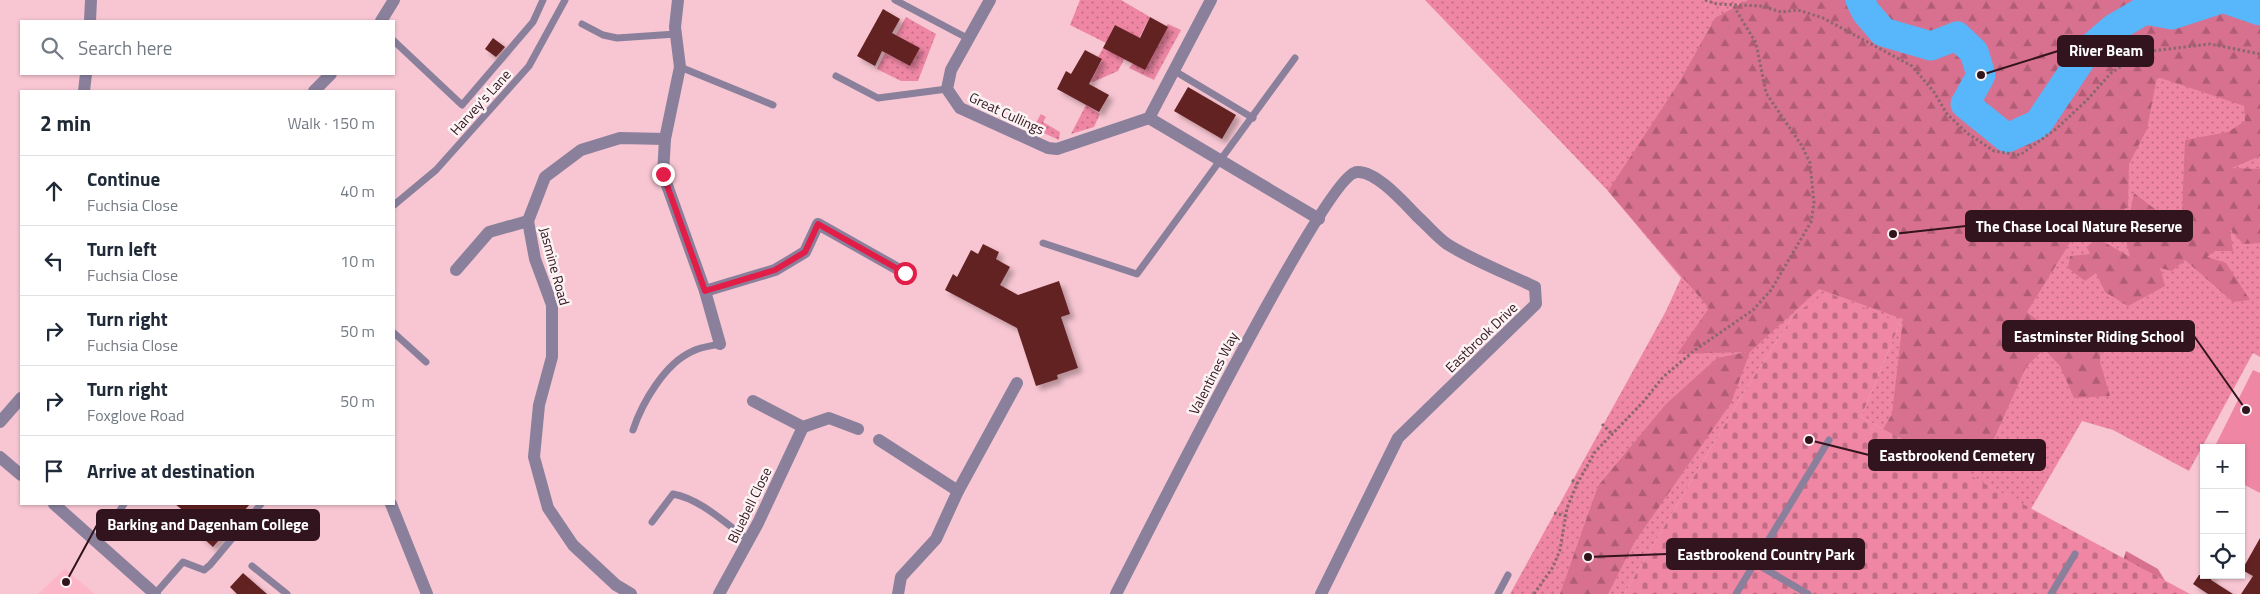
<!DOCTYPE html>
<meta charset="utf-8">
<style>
body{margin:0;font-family:"Titillium Web",sans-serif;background:#f6f6f7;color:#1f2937}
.controls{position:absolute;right:15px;bottom:15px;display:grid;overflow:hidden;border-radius:0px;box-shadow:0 1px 4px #0004}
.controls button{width:45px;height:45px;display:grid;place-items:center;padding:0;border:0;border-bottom:1px solid #e0e1e3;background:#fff;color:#1f2937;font:25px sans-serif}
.stop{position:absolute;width:15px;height:15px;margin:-11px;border:4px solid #e11d48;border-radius:50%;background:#fff}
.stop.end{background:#e11d48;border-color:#fff;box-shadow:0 1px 5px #0008}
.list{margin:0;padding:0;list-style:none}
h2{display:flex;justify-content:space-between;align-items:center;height:65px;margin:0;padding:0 20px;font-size:21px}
h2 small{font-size:16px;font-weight:400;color:#747a83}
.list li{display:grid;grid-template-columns:32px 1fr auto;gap:15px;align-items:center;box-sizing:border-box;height:70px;padding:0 20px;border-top:1px solid #e0e1e3}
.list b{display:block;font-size:19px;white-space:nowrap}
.list p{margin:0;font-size:16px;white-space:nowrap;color:#747a83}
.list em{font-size:16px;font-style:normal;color:#747a83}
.icon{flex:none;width:28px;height:28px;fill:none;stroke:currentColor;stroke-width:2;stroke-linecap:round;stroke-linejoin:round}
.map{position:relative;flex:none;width:2260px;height:594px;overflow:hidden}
.search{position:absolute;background:#fff;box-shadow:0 1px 4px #0004;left:20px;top:20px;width:375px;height:55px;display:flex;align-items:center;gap:12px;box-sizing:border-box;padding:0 18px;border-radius:0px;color:#747a83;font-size:19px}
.panel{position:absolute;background:#fff;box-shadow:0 1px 4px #0004;left:20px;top:90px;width:375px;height:415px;border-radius:0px}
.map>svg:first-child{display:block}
</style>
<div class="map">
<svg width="2260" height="594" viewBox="0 0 2260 594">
<defs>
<pattern id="grass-dots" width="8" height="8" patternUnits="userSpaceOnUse" patternTransform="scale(1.25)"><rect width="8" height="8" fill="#ee86a4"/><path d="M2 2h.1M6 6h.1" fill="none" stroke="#c16c85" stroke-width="1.8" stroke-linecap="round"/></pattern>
<pattern id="forest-firs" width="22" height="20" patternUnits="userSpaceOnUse" patternTransform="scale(1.25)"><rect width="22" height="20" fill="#d87190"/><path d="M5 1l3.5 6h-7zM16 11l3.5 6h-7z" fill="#b05c75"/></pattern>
<pattern id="cemetery-stones" width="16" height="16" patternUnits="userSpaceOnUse" patternTransform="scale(1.25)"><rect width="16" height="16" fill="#ee86a4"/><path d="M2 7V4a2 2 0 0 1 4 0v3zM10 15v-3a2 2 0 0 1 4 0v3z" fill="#c16c85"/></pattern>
<filter id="shadow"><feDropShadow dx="4.5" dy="4.5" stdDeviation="2.5" flood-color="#0004"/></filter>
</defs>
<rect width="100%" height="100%" fill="#f7c6d2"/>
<!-- built -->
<path fill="#fdb6c8" d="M65,569L95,594H38Z"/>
<!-- grass -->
<g fill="url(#grass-dots)">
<path d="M1080,0H1121L1150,17L1139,38L1115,25L1106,43L1070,25Z"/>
<path d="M1425,0H2260L2164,79L2254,109L2260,108V357L2253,353L2189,471L2113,430L2082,421L2031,509L1861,417L1900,323L1794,315L1748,386L1624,594H1510L1666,311L1681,278L1608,191Z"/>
<path d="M906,17L936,34L918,81H901L877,69L885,53L910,66L920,48L896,35Z"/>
<path d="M1168,24L1181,30L1154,80L1129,68Z"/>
<path d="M1106,43L1127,54L1118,71L1093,82L1091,81L1102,60L1098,57Z"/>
<path d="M1086,105L1100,114L1094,127L1071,134Z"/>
<path d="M1041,114L1046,117L1043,122L1060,132L1059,140L1033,128Z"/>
</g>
<!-- forest -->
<g fill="url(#forest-firs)">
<path d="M1748,0H2260V156L2232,168L2260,169V243L2243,244L2230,229L2233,251H2215L2207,257L2226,263L2250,300L2233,302L2185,260L2172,271L2160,268L2165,286L2128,306L2105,292L2096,273L2085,281L2068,268L2070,256L2090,254L2087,247L2097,238L2130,257L2126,240L2134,226L2129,219L2134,193L2160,213L2166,232L2177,238L2182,213L2185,140L2228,132L2245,121L2244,106L2157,77L2147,129L2129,164L2128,207L2071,241L2027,312L2047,328L2101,336L2100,362L2110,396L2074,398L2060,366L2044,349L2026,367L1980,470L1945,463L1850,486L1892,414L1903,319L1819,289L1750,352L1731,403L1634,543L1608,594H1560L1598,486L1666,404L1717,358L1746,352L1677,354L1709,308L1608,191L1680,81L1715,18Z"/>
<path d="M2126,551L2158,569L2171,591L2121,567Z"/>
</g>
<!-- cemetery -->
<path fill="url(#cemetery-stones)" d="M1826,292L1900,323L1861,417L2190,594H1624L1748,386L1794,315Z"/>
<!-- garden -->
<path fill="#ee86a4" d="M2253,370L2260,373V493L2241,483V448H2214Z"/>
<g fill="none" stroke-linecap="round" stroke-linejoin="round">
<!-- river -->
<g stroke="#57b7fa" stroke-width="29">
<path d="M1860,0L1866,12L1883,32L1931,46L1957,36L1974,52L1981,75L1965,104L2007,138L2038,124L2086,52L2114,28L2145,10L2172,15L2218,0"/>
<path d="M2228,0L2260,11"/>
</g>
</g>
<!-- building -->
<g fill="#642223" filter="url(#shadow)">
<path d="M883,9L900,19L892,33L920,48L910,66L882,51L875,66L857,56Z"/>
<path d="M1150,17L1168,27L1145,70L1103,48L1115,25L1140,38Z"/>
<path d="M493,38L505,47L496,57L485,49Z"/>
<path d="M1085,50L1102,59L1089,84L1109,95L1099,112L1057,89L1066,71L1071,74Z"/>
<path d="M1188,87L1236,115L1222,139L1174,111Z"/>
<path d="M983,244L999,252L996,259L1010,267L1000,285L1018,295L1059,281L1070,314L1061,317L1078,368L1057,375L1058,379L1036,386L1017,328L945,290L953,274L957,277L971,250L978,254Z"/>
<path d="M175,504H250L213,547L194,530L174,525L185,512Z"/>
<path d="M2260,538V594H2241L2253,576L2242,570Z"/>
<path d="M243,573L267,594H237L230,587Z"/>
<path d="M2199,575H2213L2211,580L2233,594H2208L2193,584Z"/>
</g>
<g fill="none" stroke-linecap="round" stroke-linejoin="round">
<!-- path -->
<g stroke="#8c6670" stroke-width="3" stroke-dasharray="2.5 2.5" stroke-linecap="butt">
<path d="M1705,0L1717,4L1762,6L1781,12L1798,10L1823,18L1912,66L1934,92L1947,114L1967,133L1994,151L2020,155L2056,129L2087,100L2111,73L2143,52L2210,44L2260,54"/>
<path d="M1602,424L1612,434"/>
<path d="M1572,480L1577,484"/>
<path d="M1554,513L1566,516"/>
<path d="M1534,594L1553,567L1560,550L1567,508L1577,484L1595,452L1644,401L1663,377L1695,350L1753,310L1771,290L1811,222L1814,203L1810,163L1802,146L1766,93L1756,43L1733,5"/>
</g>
<!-- service -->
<g stroke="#8a809c" stroke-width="7">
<path d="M895,0L969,39"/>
<path d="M582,24L603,35L617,38L676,34"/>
<path d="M394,41L462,105L533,22L543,0"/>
<path d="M680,67L773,105"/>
<path d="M1173,70L1253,118"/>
<path d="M836,76L878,98L947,89"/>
<path d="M394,205L436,170L529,66L565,0"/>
<path d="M1043,243L1137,274L1295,58"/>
<path d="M394,333L426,362"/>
<path d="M633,430C642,403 665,363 693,351C701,347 711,346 720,344"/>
<path d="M652,522L673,494C701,499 727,525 749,540"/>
<path d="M99,543L124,504"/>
<path d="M1755,563L1808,594"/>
<path d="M252,566L287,594"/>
<path d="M155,594L183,562L204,570L210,565L261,504"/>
<path d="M1498,594L1508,575"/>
<path d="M1736,594L1829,440"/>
<path d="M2051,594L2075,554"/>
</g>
<!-- minor -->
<g stroke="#8a809c" stroke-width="12">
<path d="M678,0L675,27L680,67L665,139L663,174L705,291L720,344"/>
<path d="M990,0L951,70L947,89L960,108L1048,148L1057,149L1149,118L1211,0"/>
<path d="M90,21L91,0"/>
<path d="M381,21L394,0"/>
<path d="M84,91L86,74"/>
<path d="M314,91L331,74"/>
<path d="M1149,118L1319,219"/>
<path d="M456,270L489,232L528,221"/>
<path d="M705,291L775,270L805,252L818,224L905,273"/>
<path d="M753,401L803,427"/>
<path d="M0,422L21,398"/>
<path d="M879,440L958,491"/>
<path d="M391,504L427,594"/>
<path d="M631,594L616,585L573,545L548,508L534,457L539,405L552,357V305L535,259L528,221L545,177L581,150L620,138L665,139"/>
<path d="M719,594L758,523L803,427L829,418L858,429"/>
<path d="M898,594L901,577L936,539L958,491L1017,383"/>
<path d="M1116,594C1142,544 1326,174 1357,172C1376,170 1406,205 1419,218C1428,226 1437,237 1447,244C1474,261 1506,273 1535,287L1536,304L1398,438L1321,594"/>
</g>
<!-- tertiary -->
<g stroke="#8a809c" stroke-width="12">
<path d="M0,457L21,475"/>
<path d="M54,504L155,594"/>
</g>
</g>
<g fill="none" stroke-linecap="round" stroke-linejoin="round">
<!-- route -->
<path stroke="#e11d48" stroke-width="6" d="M663,174L705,291L775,270L805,252L818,224L905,273"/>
</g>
<g text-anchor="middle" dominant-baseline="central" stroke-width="5" stroke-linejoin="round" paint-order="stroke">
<!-- street labels -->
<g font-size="14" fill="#31141d" stroke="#fcf3f5">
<text transform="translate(480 102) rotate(-48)">Harvey's Lane</text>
<text transform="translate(1007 113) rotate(25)">Great Cullings</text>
<text transform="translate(555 266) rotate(75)">Jasmine Road</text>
<text transform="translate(1481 337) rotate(-44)">Eastbrook Drive</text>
<text transform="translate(1213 373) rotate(-63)">Valentines Way</text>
<text transform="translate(749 505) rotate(-64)">Bluebell Close</text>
</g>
</g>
<!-- callouts -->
<path fill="none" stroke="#31141d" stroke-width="2" d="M1981 75L2058 51M1893 234L1966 226M2246 410L2194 336M1809 440L1869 455M66 582L97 525M1588 557L1667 554"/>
<g fill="#31141d" stroke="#fcf3f5" stroke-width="2">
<circle cx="1981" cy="75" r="5"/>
<circle cx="1893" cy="234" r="5"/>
<circle cx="2246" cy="410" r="5"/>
<circle cx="1809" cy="440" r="5"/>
<circle cx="66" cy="582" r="5"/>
<circle cx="1588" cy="557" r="5"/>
</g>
<g fill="#31141d" stroke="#31141d" stroke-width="2">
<rect x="2058" y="36" width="95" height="30" rx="5"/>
<rect x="1966" y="211" width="226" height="30" rx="5"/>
<rect x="2003" y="321" width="191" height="30" rx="5"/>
<rect x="1869" y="440" width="176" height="30" rx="5"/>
<rect x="97" y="510" width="222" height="30" rx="5"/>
<rect x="1667" y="539" width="197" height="30" rx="5"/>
</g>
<g font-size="15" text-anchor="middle" font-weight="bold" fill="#fff">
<text x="2106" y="56">River Beam</text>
<text x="2079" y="232">The Chase Local Nature Reserve</text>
<text x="2099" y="342">Eastminster Riding School</text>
<text x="1957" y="461">Eastbrookend Cemetery</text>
<text x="208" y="530">Barking and Dagenham College</text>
<text x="1766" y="560">Eastbrookend Country Park</text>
</g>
</svg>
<div class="controls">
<button>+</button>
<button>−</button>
<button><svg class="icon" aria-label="locate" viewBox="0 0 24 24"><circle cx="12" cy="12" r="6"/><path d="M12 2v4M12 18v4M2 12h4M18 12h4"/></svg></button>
</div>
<div class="stop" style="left:905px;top:273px"></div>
<div class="stop end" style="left:663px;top:174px"></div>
<div class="search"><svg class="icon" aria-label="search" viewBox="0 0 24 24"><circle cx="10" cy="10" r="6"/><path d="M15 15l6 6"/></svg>Search here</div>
<section class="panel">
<h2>2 min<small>Walk · 150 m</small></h2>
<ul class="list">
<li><svg class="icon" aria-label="ahead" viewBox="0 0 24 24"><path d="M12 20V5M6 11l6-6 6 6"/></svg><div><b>Continue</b><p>Fuchsia Close</p></div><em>40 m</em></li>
<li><svg class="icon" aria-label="left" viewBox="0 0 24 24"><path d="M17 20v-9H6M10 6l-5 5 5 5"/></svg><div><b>Turn left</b><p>Fuchsia Close</p></div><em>10 m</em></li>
<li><svg class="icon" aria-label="right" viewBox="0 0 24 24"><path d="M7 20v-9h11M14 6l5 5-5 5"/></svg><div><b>Turn right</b><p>Fuchsia Close</p></div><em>50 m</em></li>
<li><svg class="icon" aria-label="right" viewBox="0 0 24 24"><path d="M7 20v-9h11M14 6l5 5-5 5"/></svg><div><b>Turn right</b><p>Foxglove Road</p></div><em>50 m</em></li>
<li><svg class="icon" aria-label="arrive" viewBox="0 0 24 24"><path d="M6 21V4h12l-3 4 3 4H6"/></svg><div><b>Arrive at destination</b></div></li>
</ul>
</section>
</div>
